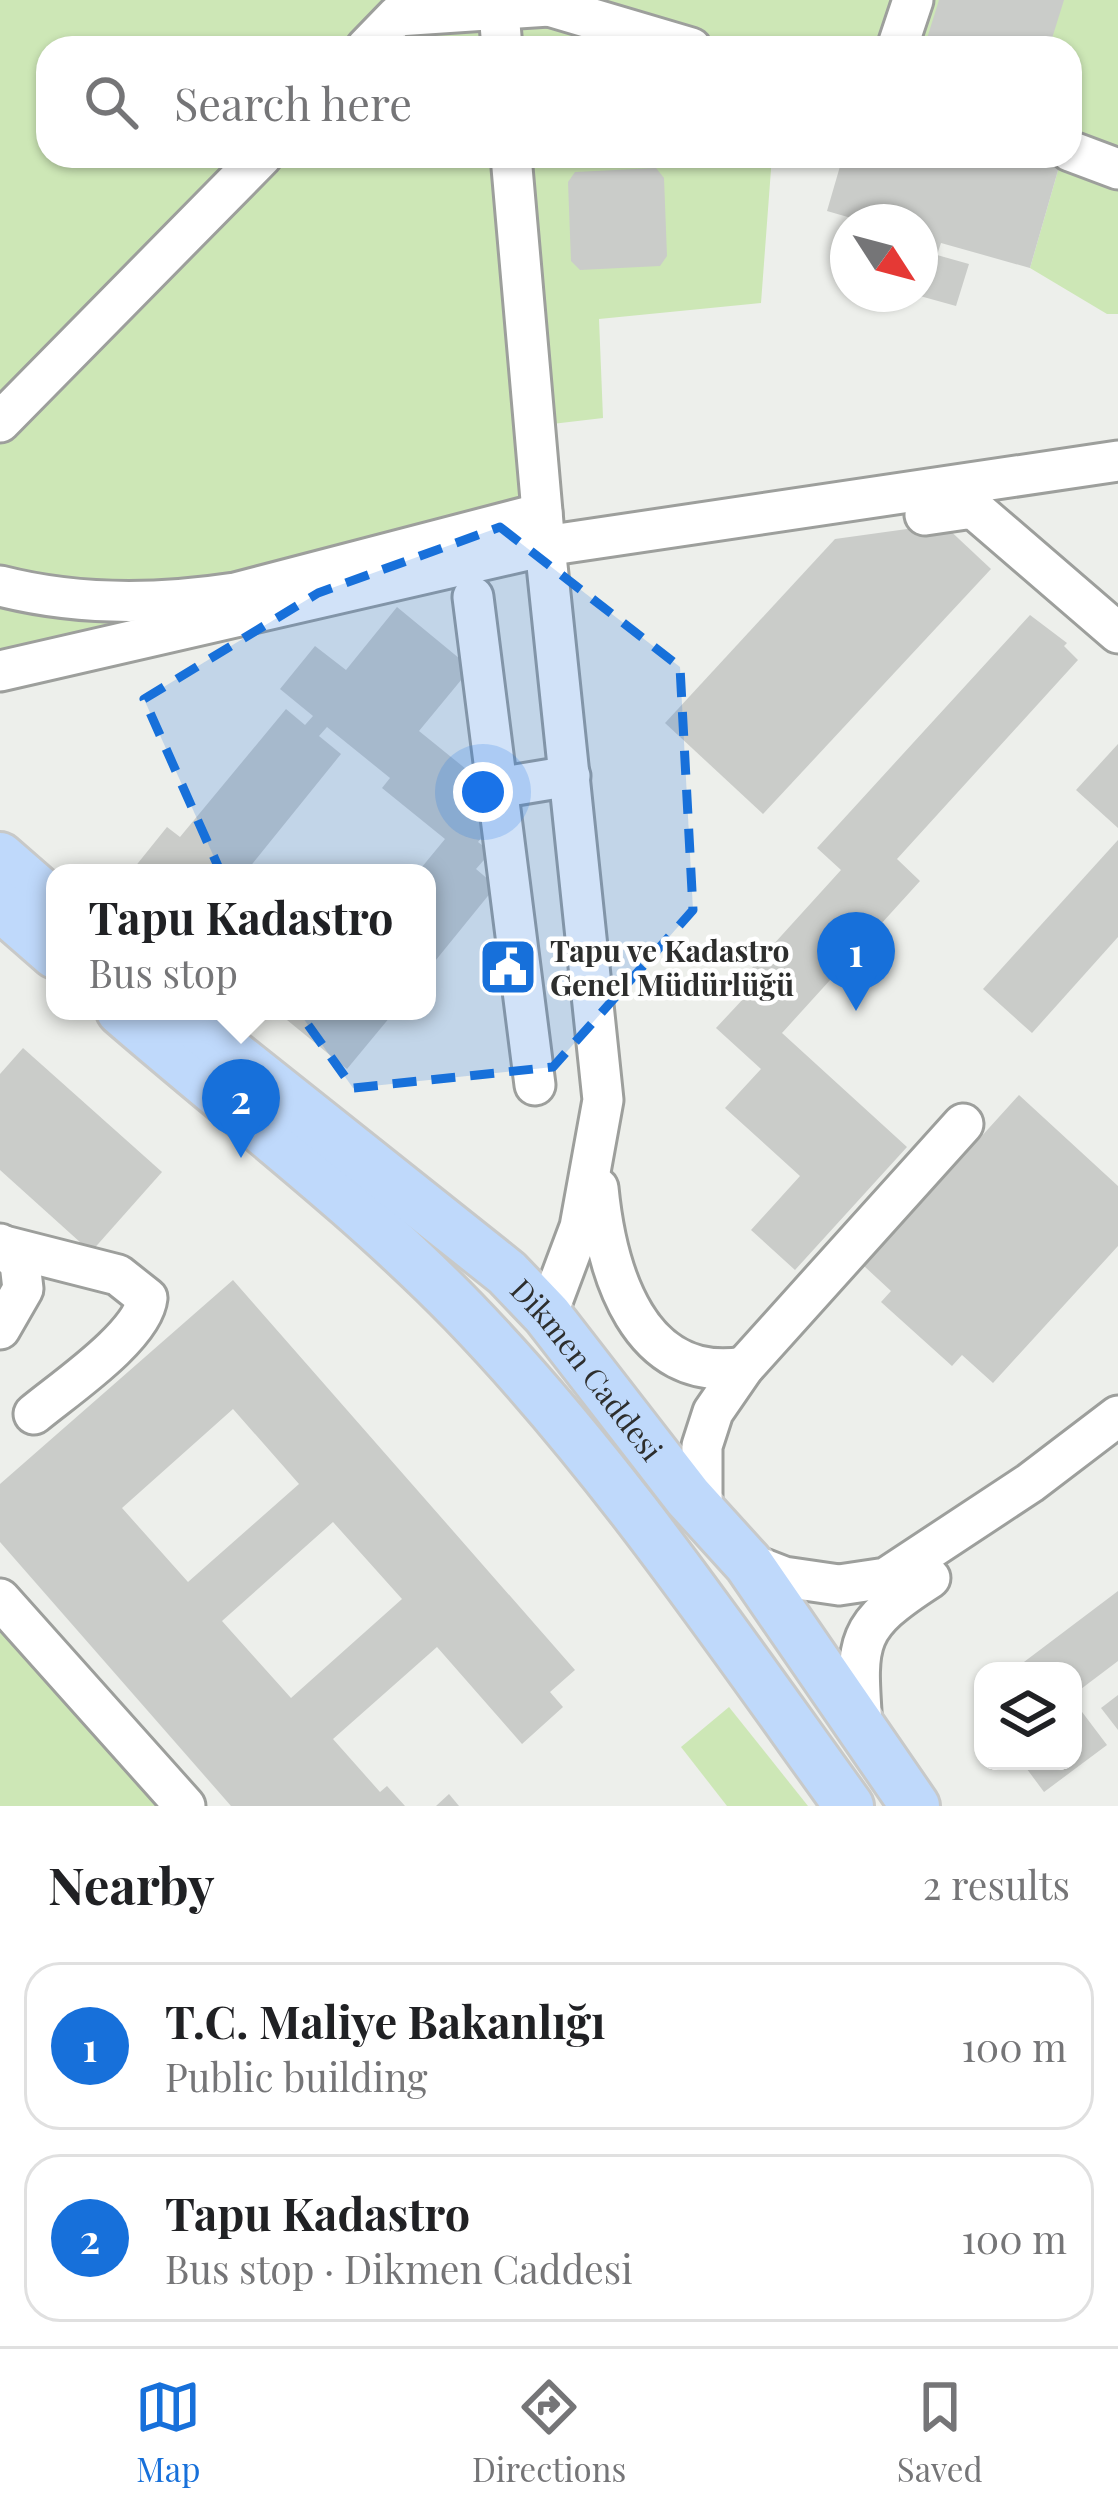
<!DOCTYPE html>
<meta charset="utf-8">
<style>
body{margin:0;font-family:"Playfair Display",serif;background:#f2f2f2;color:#202124}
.controls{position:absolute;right:36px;bottom:36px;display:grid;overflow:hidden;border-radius:24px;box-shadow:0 3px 9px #0004}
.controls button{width:108px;height:108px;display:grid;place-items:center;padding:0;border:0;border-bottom:3px solid #e0e0e0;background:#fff;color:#202124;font:60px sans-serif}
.compass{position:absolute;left:830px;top:204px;width:108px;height:108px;border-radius:50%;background:#fff;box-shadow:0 3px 9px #0004;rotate:126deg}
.you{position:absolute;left:483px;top:792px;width:42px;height:42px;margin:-30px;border:9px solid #fff;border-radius:50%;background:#1a73e8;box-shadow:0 0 0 18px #1a73e833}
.badge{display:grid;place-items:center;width:78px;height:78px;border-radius:50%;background:#1770da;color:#fff;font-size:39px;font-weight:700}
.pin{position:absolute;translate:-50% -99px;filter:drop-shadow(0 3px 6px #0008)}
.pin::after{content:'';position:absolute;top:63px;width:42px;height:36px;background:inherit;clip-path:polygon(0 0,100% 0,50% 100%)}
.popup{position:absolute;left:46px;top:864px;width:390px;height:156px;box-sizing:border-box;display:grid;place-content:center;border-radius:24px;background:#fff;filter:drop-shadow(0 3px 9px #0005);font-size:39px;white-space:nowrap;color:#757577}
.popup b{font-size:45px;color:#202124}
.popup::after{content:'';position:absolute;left:50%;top:100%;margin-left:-24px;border:24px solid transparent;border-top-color:#fff}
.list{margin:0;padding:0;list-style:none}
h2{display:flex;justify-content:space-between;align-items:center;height:156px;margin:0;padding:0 48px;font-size:51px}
h2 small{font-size:39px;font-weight:400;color:#757577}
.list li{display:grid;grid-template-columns:78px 1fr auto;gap:36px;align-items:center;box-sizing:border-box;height:168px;margin:0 24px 24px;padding:0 24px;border:3px solid #e0e0e0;border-radius:36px}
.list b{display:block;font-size:45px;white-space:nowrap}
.list p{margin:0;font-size:39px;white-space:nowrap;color:#757577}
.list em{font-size:39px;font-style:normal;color:#757577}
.icon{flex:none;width:66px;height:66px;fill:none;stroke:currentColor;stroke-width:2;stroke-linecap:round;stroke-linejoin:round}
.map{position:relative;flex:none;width:1118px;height:1806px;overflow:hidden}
.search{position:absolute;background:#fff;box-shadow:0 3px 9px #0004;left:36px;right:36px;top:36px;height:132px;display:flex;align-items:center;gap:30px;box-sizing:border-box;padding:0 42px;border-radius:36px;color:#757577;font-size:45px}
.sheet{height:540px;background:#fff}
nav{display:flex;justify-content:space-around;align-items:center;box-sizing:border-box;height:168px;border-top:3px solid #e0e0e0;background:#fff;font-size:33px;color:#757577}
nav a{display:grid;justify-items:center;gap:6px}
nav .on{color:#1770da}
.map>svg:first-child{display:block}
</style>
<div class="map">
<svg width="1118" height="1806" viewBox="0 0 1118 1806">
<rect width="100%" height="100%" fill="#edefeb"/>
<!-- green -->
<g fill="#cde7b6">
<path d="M0,0H1118V314H1107L1030,268L1059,167L1072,153L1070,48H48V156H772L761,303L599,319L603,418L535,426L542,513L0,671Z"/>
<path d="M0,1599L185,1806H0Z"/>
<path d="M729,1707L808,1806H727L681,1747Z"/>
</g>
<!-- building -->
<g fill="#caccc9" fill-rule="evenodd">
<path d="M939,0H1064L1049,48H924Z"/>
<path d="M843,156H1019L1059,167L1030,268L941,243L937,255L969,264L956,306L920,296V222H865L827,211Z"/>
<path d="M656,168L664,178L667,256L660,266L580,270L571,261L568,182L575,172Z"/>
<path d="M943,524L991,569L763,814L665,723L835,539Z"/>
<path d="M397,607L471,668L419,731L482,782L468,799L492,825L478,842L491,852L476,869L496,886L427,971V873H417L445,839L382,788L390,778L327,727L319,736L341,754L245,873H130L167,827L180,837L286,709L305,725L313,716L280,689L315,646L346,670Z"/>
<path d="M1030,615L1067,643L1064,646L1078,660L897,859L920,881L782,1033L907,1147L795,1270L751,1230L800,1176L725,1108L761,1069L716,1028L744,998L733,989L841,870L817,848Z"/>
<path d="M1118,744V828L1076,790Z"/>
<path d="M1118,840V937L1032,1033L983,989Z"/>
<path d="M276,1011H395L347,1069Z"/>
<path d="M23,1048L162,1172L91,1252L0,1170V1074Z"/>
<path d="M1019,1095L1118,1186V1246L993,1383L962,1355L952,1366L881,1302L891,1291L864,1266Z"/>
<path d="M233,1280L575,1670L550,1692L563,1707L522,1744L437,1647L333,1739L380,1792L387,1786L405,1806H231L0,1542V1484ZM233,1409L299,1484L188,1582L122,1508ZM333,1522L402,1599L291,1698L222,1621Z"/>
<path d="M1118,1591V1661L1073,1695V1671H1012Z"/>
<path d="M1118,1695V1730L1101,1708Z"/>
<path d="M1073,1700L1107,1745L1044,1792L1021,1761H1073Z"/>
<path d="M449,1794L459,1806H436Z"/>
</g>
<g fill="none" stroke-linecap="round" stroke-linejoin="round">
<defs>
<g id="minor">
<path d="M498,0L502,48"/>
<path d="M549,6L691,48"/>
<path d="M366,48L397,16L549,6L552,0"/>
<path d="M897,48L913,0"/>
<path d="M1070,151L1118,169"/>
<path d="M511,156L545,546L603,1100L580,1227L547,1315"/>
<path d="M0,422L262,156"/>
<path d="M925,515L973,508L1118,633"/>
<path d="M0,586C78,606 156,605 235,593L542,513"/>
<path d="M473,597L535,1085"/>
<path d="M0,671L545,546L1118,461"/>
<path d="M498,788L570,776"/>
<path d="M598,1188C606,1270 638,1385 744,1367"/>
<path d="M0,1244L20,1263L23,1289L0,1329"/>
<path d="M4,1246L118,1275L147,1298C143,1336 64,1389 34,1414"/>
<path d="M702,1513V1446L713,1412L744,1367L963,1124"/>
<path d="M748,1563L784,1577L839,1585L886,1578L1030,1483L1118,1416"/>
<path d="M0,1599L185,1806"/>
<path d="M862,1726C856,1640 854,1627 930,1578"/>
</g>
<g id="major">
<path d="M0,857L55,905"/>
<path d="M0,906L55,954"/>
<path d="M121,1011C235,1110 358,1203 463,1311C608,1461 727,1637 849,1806"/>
<path id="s1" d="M178,1011L507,1273L547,1315L688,1497L748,1563L915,1806"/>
</g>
</defs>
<!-- minor casing -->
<use href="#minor" stroke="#9d9f9c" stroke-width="45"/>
<!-- major casing -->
<use href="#major" stroke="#c8c9c8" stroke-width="54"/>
<!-- minor -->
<use href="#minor" stroke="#fff" stroke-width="39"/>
<!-- major -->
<use href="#major" stroke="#bfd9fb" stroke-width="48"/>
</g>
<!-- marked area -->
<path fill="#1770da" fill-opacity="0.2" stroke="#1770da" stroke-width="9" stroke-dasharray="24 15" stroke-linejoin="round" d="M500,527L680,667L693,910L553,1067L353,1088L256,952L144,699L318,593Z"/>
<!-- icons -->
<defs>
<symbol id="civic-square" viewBox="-11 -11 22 22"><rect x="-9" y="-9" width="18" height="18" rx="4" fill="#1770da" stroke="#fff"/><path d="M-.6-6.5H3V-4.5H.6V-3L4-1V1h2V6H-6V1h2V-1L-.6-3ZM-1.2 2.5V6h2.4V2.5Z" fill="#fff"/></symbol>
</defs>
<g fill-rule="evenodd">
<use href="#civic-square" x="475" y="934" width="66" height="66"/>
</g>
<g text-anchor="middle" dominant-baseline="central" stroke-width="9" stroke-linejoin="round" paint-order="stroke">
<!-- poi labels -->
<g font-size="30" font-weight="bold" fill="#2d2e2d" stroke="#fff" text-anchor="start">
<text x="550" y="950">Tapu ve Kadastro<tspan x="550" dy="34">Genel Müdürlüğü</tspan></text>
</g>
<!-- street labels -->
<g font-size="30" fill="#2d2e2d" stroke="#fff">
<text stroke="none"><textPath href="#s1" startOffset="546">Dikmen Caddesi</textPath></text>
</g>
</g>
</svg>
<div class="controls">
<button><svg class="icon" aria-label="layers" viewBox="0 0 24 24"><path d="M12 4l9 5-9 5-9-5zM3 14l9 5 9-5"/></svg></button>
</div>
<svg class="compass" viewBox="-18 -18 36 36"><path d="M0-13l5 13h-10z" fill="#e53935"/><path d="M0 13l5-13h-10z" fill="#757577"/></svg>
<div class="you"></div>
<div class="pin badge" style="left:856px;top:1011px">1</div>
<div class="pin badge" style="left:241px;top:1158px">2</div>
<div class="popup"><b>Tapu Kadastro</b>Bus stop</div>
<div class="search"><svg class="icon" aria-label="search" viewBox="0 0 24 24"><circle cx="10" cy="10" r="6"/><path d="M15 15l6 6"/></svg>Search here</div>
</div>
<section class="sheet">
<h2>Nearby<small>2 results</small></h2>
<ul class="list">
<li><span class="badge">1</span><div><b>T.C. Maliye Bakanlığı</b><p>Public building</p></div><em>100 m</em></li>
<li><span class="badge">2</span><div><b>Tapu Kadastro</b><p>Bus stop · Dikmen Caddesi</p></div><em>100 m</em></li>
</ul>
</section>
<nav>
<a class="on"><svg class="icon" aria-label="map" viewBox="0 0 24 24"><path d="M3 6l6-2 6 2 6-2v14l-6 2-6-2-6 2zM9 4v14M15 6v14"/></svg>Map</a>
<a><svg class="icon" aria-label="directions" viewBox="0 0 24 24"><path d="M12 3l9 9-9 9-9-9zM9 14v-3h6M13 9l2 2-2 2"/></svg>Directions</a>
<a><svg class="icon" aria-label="saved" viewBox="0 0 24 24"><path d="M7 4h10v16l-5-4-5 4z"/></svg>Saved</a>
</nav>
